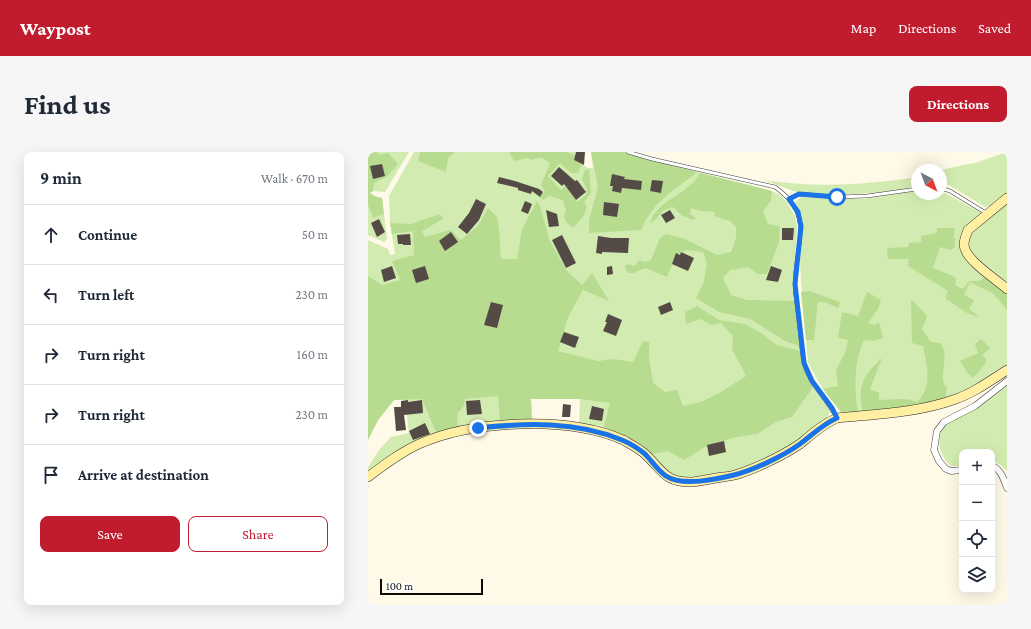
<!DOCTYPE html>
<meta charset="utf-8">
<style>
body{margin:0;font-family:"Crimson Pro",serif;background:#f6f6f7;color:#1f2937}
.controls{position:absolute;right:12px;bottom:12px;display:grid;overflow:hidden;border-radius:8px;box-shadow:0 4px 16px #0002}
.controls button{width:36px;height:36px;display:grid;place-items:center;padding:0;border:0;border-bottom:1px solid #e0e1e3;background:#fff;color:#1f2937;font:20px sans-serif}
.compass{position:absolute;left:543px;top:12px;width:36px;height:36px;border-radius:50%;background:#fff;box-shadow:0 4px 16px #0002;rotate:139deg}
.scale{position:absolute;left:12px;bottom:10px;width:103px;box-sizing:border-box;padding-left:4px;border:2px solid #0a0a0a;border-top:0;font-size:11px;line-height:14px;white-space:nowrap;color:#0a0a0a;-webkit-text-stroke:3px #fff;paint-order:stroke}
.stop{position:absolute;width:12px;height:12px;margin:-9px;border:3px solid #1a73e8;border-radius:50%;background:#fff}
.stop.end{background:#1a73e8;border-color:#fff;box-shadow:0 1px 4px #0008}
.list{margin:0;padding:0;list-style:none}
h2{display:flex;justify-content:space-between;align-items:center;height:52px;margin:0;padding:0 16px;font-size:17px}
h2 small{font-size:13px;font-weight:400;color:#747a83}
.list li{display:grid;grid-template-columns:26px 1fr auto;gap:12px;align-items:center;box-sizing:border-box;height:60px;padding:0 16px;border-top:1px solid #e0e1e3}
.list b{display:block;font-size:15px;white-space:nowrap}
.list em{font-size:13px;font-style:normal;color:#747a83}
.actions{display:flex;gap:8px;padding:12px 16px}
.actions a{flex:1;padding:9px 0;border:1px solid #c11c2e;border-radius:8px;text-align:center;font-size:14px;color:#c11c2e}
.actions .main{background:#c11c2e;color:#fff}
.icon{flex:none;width:22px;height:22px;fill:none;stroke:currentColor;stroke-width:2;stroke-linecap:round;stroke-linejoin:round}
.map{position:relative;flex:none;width:639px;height:453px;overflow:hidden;border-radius:8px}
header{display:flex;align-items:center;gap:24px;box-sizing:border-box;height:56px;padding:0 20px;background:#c11c2e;color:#fff}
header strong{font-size:19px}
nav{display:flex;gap:22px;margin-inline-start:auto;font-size:14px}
.intro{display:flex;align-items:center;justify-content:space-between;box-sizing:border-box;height:96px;padding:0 24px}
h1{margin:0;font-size:28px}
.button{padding:10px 18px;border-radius:8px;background:#c11c2e;color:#fff;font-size:14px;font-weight:700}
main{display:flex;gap:24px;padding:0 24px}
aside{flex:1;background:#fff;border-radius:8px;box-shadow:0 4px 16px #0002}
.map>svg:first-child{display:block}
</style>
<header>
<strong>Waypost</strong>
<nav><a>Map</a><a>Directions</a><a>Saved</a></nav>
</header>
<div class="intro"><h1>Find us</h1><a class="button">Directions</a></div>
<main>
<aside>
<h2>9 min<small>Walk · 670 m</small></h2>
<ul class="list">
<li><svg class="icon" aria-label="ahead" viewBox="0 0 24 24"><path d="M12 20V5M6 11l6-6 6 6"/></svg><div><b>Continue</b></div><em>50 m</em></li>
<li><svg class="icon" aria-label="left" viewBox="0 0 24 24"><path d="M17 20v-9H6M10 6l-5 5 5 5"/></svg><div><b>Turn left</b></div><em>230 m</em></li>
<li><svg class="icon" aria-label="right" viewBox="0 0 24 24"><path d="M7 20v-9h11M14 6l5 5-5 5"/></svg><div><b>Turn right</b></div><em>160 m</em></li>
<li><svg class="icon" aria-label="right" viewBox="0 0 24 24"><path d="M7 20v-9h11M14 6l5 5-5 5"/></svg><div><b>Turn right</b></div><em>230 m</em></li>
<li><svg class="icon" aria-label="arrive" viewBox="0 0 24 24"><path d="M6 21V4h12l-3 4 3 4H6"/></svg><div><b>Arrive at destination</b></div></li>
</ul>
<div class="actions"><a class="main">Save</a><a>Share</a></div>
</aside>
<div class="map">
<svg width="639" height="453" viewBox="0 0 639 453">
<rect width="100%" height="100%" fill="#fff9e8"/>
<!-- green -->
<g fill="#d2ebb0">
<path d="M0,0H41L17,40L5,39L2,41L6,44L14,46L19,87L16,90L0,83Z"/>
<path d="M46,0H208L206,8L220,16H225L223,0H256L338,22L397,37L411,42L418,49L427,64L429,74L426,132L435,213L445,235L461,254L462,259L461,263L433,288L413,300L373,318L316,326C296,321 292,308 278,296C270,289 245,277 236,275C228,273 219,273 211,273L212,247H163L164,268L124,270L68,280L40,296L0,323V315L11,298L23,285L41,281L37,248H26L10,268L0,288V88L20,97L22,103L27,102L22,71L21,44Z"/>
<path d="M639,0V42L622,54L617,55L581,33L573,32V18L595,13L607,11Z"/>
<path d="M549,25V34L520,40L468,43L428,40L396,28C446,36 499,33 549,25Z"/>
<path d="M549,38V42H573V39L612,60L617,68L639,52V216L596,243L500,259L473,260L455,237L440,211L433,128L432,108L435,73L433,61L427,50L433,45L495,47Z"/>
<path d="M639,234V319L633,313L624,309V300H594V314H583C570,303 566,282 581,270C588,265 597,262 605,257C617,249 628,242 639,234Z"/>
</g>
<!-- forest -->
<g fill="#b7dc8f">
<path d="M0,0H9L10,3L20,1L30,12L20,24L6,31L5,39L2,41L6,44L14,46L16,62L5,66L0,53Z"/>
<path d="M52,0H87L80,6L78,20L50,9Z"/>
<path d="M141,0H197L207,3L206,8L214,12L210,21H203L192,11L180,24L193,38L197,34L209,50L218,43L219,38L214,27L217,18L221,17L223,41L216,50L219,55L215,65L205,76L198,70L196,64L198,59L195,48L181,44L175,48L172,45L177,39L173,33L182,11C175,6 172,4 164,8L159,6L146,9Z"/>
<path d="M223,0H256L328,20L326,23C303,40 285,50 273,78L221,81V68L230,35Z"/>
<path d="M332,21L404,39L403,48L395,60L400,72L412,74L411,90L399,122H390L380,115L362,118L355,126L363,143L379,148L428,149L432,194L419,190L382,167L351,160L328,146L336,129L339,111L335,100L320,98L312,100L303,115L299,125L277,116L266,121H260L257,115L259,112L267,114L271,108L277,110L283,108L292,86L298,82L317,87L349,103L363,100L368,86V75L362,69L346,64L347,60L332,59L323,56L322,62L328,66L325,68L313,63L305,55L296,58L288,67L282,71C289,47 322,42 332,21Z"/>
<path d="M169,49L172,54L181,87L199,119L214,133L224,121L241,149L215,138L200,165L190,199L230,209L246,207L265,210L275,189L281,190V204L285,231L297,240L309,238L315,254L333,250L353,240L378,224L364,197L365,184L353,171L343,173L332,167L318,172L317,160L329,154L351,168L377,172L393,181L409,193L433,199L435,213L445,235L424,265L408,270L389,282L368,285L337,295L316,308L300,299L284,302L271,291L236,275L242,251L212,247H163L164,268L132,270L130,244L97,247L96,254L90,261L89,272L91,276L68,280L54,247L26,248L10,268L0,288V124L14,133L32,128L24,109L46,103L45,79L24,82L22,71L43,72L72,62L75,67L54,79L57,85L83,78L93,88L110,74L120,56L129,65L131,77L133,107H149L154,77Z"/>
<path d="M569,76H587L585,86L588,87L586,92L587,95L583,98L572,95L565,116L585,124L588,127L587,133L595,137L601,129H611L619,124L639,141V158L626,142L602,130L596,143L606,148L601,157L611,164V165L599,161L577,146L580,139L540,114L541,107H520L519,96L540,95L541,91L553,90V84L569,81Z"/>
<path d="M441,139L472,150L470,156L457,150H450L446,188H438L433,140Z"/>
<path d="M499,140L513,148L510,157L500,171L506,173L511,170L515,186L506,189L496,188C486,207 486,239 490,260L478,261L473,260L455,237L470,234L468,218L477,201L480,188L470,186L474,160L490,164Z"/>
<path d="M543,147L559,164L554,177L563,190L572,191C583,203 570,223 577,234H579L577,250L495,260C489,233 495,224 514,206L502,237L511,241V248C522,248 538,245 549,250C565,235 559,214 555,194L544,191Z"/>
<path d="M613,187L622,196L614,203L618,207L617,212L605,226L598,219L592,209L610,201L607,192Z"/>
</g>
<!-- building -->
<g fill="#544b46">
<path d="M208,0H217L216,13L206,8Z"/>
<path d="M14,12L17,24L5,27L2,14Z"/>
<path d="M191,15L207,29L209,28L218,40L208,48L196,32L194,34L183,24Z"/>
<path d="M244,22L257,25L256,27L274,29L273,38L254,36L253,41L244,39L245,34H242Z"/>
<path d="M131,25L147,29L171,37L175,40L172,45L164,39L163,42L150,38V36L129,31Z"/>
<path d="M284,28L295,29L293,41L282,39Z"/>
<path d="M108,47L118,52L111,68L99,82L90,75L101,61Z"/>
<path d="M157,49L164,52L160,62L153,59Z"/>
<path d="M236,50L251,52L249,65L235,63Z"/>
<path d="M178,58L189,62L191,74L181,75Z"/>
<path d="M302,58L307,66L298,71L293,63Z"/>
<path d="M11,67L17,80L9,85L3,71Z"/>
<path d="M414,76H426L425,88H414Z"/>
<path d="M83,80L90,90L77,99L71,89Z"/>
<path d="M42,82L43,93H35V92H30L29,83Z"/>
<path d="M194,83L208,111L198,116L184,88Z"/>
<path d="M230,84L243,86H261L260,101L234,100V102L228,101Z"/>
<path d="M313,100L326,106L320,119L304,112L308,101L312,103Z"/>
<path d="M24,114L28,126L16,130L13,118Z"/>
<path d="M57,114L61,127L48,131L44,118Z"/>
<path d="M244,114L245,122L239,123V115Z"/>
<path d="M403,114L414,118L410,130L398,128Z"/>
<path d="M123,150L135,153L129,176L116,173Z"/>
<path d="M302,150L305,158L293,163L290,155Z"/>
<path d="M240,162L254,168L248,184L235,179L239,170H237Z"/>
<path d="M196,180L211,185L207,196L192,190Z"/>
<path d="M40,248V250L54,248L55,261L36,263L38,278L28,279L26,255H33V249Z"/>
<path d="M112,248L114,262L99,263L98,249Z"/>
<path d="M195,252L203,253L202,265H194Z"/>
<path d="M224,254L236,257L234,269L221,267Z"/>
<path d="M57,271L62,282L45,288L41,279Z"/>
<path d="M356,289L358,300L341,304L339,293Z"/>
</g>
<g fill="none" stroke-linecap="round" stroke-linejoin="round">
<defs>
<g id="lane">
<path d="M260,0L284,7L407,35C448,64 427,92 427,132C427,145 430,158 431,171C433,184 433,198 436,210C440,231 459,246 468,265"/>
<path d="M573,36L582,39L618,61"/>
<path d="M421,47L431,42L469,45L499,44L549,37"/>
</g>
<g id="street">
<path d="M624,314C633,317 636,328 639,336"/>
<path d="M594,318L583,319L578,317L571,309L566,298L569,279L576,270L607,254L639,229"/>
</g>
<g id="secondary">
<path d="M639,46L600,78C598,83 596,88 596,93C597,108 628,127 639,137"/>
<path d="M0,325C16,313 33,300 51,292C104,268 201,264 255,288C262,292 272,297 278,303C295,319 297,331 325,330C331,329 337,328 343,327C351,325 359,325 367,323C387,317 414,304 432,292C444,282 455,272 469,266C507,262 548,261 585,248C604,242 622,229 639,218"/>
</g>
</defs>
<!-- lane casing -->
<use href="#lane" stroke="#3d3d3d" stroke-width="4"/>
<!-- street casing -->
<use href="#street" stroke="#3d3d3d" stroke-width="7"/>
<!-- secondary casing -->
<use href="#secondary" stroke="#2c2c2c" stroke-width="10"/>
<!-- lane -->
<use href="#lane" stroke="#fff" stroke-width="3"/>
<!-- street -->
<use href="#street" stroke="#fff" stroke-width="6"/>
<!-- secondary -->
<use href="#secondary" stroke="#ffefa3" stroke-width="9"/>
</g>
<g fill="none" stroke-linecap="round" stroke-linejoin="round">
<!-- route -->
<path stroke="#1a73e8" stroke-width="5" d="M110,276C158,271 208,269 254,288C261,291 271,297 277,302C284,309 290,319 298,324C314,335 349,327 366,323C386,318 415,304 432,292C444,283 455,272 469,266L464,256L444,229L436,211L427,132L433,74L430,60L421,47L431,42L469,45"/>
</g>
</svg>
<div class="controls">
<button>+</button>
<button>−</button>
<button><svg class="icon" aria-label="locate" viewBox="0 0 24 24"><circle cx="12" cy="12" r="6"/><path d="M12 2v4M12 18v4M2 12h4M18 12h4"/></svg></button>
<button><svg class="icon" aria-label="layers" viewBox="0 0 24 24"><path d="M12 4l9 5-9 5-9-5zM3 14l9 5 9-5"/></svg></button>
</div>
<svg class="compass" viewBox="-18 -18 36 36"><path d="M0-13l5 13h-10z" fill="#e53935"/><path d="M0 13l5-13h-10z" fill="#747a83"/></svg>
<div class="scale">100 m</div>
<div class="stop" style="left:469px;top:45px"></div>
<div class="stop end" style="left:110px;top:276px"></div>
</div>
</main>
